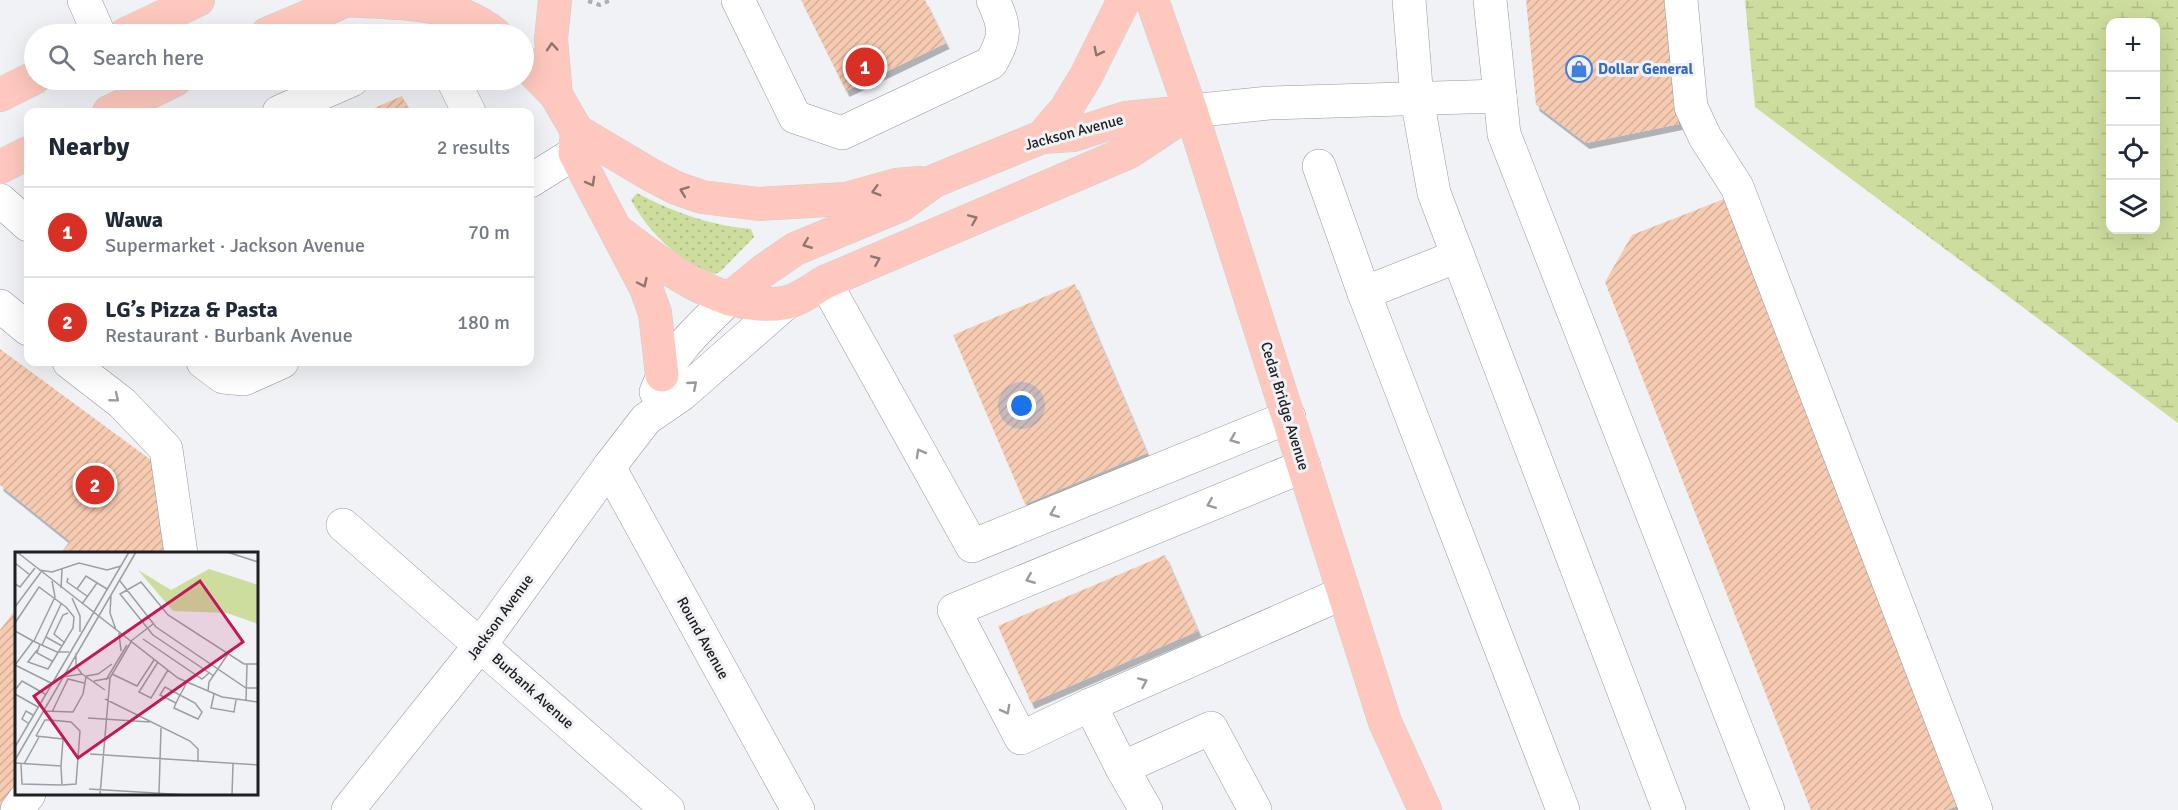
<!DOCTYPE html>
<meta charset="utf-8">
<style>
body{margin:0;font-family:Signika,sans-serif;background:#f2f2f3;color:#1f2937}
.controls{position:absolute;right:18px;top:18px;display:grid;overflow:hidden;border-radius:12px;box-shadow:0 6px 24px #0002}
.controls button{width:54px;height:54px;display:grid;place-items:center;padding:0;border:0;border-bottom:2px solid #e0e1e3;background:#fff;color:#1f2937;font:30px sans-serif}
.you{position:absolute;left:1022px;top:406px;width:21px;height:21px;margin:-15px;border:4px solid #fff;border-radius:50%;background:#1a73e8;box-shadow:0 0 0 9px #1a73e833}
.badge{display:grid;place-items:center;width:39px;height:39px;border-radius:50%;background:#d93025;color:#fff;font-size:20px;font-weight:700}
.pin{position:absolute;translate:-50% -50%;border:3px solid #fff;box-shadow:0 2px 6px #0006}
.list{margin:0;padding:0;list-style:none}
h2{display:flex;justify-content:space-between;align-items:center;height:78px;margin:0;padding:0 24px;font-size:26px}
h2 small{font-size:20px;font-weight:400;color:#747a83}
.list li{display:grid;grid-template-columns:39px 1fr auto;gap:18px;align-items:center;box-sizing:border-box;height:90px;padding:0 24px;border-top:2px solid #e0e1e3}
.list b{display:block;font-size:22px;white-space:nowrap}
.list p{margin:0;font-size:20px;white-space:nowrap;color:#747a83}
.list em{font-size:20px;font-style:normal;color:#747a83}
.icon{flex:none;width:33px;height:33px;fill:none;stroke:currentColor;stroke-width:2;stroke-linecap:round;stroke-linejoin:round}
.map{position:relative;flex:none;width:2178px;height:810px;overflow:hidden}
.search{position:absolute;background:#fff;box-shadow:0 6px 24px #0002;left:24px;top:24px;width:510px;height:66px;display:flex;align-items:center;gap:15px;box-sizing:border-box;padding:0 21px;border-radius:33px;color:#747a83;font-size:22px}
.panel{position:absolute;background:#fff;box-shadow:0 6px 24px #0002;left:24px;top:108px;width:510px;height:258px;border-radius:12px}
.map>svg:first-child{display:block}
</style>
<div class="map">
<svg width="2178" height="810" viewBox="0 0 2178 810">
<defs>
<pattern id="grass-dots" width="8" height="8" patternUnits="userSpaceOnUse" patternTransform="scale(1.5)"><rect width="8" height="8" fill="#cddd9d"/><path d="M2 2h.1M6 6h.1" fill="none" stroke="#b0bd87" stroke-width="1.8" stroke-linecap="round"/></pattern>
<pattern id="wetland-marsh" width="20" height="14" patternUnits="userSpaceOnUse" patternTransform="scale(1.5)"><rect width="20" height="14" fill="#cddd9d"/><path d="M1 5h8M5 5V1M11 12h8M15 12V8" fill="none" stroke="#b0bd87"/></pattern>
<pattern id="building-hatch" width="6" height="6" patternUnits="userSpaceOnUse" patternTransform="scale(1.5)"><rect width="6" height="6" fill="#f7cbb1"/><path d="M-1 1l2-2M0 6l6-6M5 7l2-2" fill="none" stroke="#d3ae98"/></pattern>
<filter id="shadow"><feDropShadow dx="3.5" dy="6" stdDeviation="0" flood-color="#0004"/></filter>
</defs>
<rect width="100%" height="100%" fill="#f0f2f6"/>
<!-- grass -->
<path fill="url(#grass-dots)" d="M637,193C673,212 711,226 751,229L754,237L721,271L715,274C679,262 649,233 631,200Z"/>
<!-- wetland -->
<path fill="url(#wetland-marsh)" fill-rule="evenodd" d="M1745,0H2178V423L1755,107ZM2110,22H2156V230H2110Z"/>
<!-- building -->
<g fill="url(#building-hatch)" filter="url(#shadow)">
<path d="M801,0H925L946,43L846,91Z"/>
<path d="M1526,0H1667L1679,124L1586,143L1536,105Z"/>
<path d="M402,96L410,112H365Z"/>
<path d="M1724,199L1960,805L1946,810H1811L1605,282L1632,235Z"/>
<path d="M1075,284L1147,453L1025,504L953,335Z"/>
<path d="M0,349L151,460L164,554H60L70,541L0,485Z"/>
<path d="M1165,555L1198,631L1031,703L998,626Z"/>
<path d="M16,609V793L4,810H0V630Z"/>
</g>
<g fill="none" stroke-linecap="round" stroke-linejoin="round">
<defs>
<g id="minor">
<path d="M84,0L99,34"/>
<path d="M738,0L795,117L842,133L991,63C1006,36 1006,28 993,0"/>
<path d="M1409,0L1417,99L1434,193L1669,810"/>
<path d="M1490,0L1504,134L1768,810"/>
<path d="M1681,0L1691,107L1705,137L1737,187L1976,810"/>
<path d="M453,80L469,112"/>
<path d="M1191,111L1269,103L1500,96"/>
<path d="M279,112L352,80"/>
<path d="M1319,166L1364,293L1563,810"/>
<path d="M530,181L575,153"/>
<path d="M0,200L28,225"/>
<path d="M825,282L972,546L1289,417"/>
<path d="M1364,293L1458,256"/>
<path d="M0,306L28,329"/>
<path d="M69,362L122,403L166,449L181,554"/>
<path d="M203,362L223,377L244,379L282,362"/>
<path d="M656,392C670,353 700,327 729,299"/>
<path d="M1304,466L954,610L1021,738L1090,705L1343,593"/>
<path d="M609,467L798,810"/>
<path d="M343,525L668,810"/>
<path d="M1090,705L1122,768"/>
<path d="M17,810L29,794"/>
<path d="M348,810L481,644L609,467L646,419L681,395L786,303"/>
<path d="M1146,810L1122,768L1211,728L1255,810"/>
</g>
<g id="major">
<path d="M347,0C397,4 454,0 495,34"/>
<path d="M555,0L551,39L556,95"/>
<path d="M1152,0L1191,111L1385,722L1425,810"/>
<path d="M126,34L198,0"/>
<path d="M267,34L347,0"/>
<path d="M524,62L556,95L577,131L651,175L676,188L702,197L759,204L846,199L896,185L920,183"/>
<path d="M0,95L34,78"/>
<path d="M109,112L175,80"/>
<path d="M577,131L575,153L646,288L655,313L662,375"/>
<path d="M1042,137L1066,109L1086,76L1124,0"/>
<path d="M0,167L28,153"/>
<path d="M617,231C664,266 721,313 784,303C797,301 813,289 825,282L1129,152L1191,111"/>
<path d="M729,299L763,271L795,249L901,205L934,181L1042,137L1073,135L1126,118L1187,112"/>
</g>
</defs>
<!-- minor casing -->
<use href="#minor" stroke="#96989c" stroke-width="34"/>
<!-- major casing -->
<use href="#major" stroke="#cecece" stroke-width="34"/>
<!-- path -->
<path stroke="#adaeb1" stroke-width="4" stroke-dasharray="4.5 4.5" stroke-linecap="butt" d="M588,1L600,5L611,0"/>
<!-- minor -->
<use href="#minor" stroke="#fff" stroke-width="33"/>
<!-- major -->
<use href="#major" stroke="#fec8be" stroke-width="33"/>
</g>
<!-- one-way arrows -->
<defs><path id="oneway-chevron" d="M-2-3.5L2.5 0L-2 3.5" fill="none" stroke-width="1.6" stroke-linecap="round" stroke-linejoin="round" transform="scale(1.5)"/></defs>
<g stroke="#8f7470">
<use href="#oneway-chevron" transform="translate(552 47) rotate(-94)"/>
<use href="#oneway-chevron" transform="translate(1098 52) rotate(117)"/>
<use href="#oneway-chevron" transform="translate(591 182) rotate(61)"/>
<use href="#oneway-chevron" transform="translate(684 191) rotate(-159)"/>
<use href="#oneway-chevron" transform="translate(876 191) rotate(164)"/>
<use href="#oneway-chevron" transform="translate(973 219) rotate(-23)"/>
<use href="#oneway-chevron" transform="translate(807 244) rotate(158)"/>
<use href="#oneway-chevron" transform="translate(876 260) rotate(-23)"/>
<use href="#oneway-chevron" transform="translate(643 283) rotate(65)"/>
</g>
<g stroke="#9b9b9c">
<use href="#oneway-chevron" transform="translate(693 385) rotate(-41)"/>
<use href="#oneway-chevron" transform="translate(115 398) rotate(39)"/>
<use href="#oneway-chevron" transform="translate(1234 439) rotate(158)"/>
<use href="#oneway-chevron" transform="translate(920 453) rotate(-119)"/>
<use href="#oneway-chevron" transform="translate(1211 504) rotate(158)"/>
<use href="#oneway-chevron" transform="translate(1054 513) rotate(158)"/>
<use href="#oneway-chevron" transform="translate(1030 579) rotate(158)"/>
<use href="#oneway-chevron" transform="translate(1143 682) rotate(-24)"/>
<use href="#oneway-chevron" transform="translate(1006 710) rotate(62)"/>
</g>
<!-- icons -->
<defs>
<symbol id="shop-ring" viewBox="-11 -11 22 22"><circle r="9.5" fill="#f0f2f6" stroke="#3f7fe0" stroke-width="1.5"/><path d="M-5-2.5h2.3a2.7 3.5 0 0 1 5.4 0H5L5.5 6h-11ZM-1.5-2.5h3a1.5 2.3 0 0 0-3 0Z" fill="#3f7fe0"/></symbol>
</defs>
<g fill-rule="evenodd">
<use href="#shop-ring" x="1564" y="54" width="30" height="30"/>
</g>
<g text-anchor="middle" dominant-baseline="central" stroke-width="6" stroke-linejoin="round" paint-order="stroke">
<!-- shop labels -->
<g font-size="15" font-weight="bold" fill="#366cbe" stroke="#f0f2f6" text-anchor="start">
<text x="1598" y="69">Dollar General</text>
</g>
<!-- street labels -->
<g font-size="15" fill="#202022" stroke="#f0f2f6">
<text transform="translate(1074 132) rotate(-15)">Jackson Avenue</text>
<text transform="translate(1285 406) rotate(73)">Cedar Bridge Avenue</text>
<text transform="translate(500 617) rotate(-54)">Jackson Avenue</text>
<text transform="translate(703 638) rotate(61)">Round Avenue</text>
<text transform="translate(533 691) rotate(42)">Burbank Avenue</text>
</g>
</g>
<!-- overview -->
<g transform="translate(15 552)">
<rect width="243" height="243" fill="#f0f2f6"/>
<path d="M194,17L243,33V72L212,61L158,59L123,18L156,38Z" fill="#cddd9d"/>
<path fill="none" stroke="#9d9ea1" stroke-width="1.5" d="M2,0L163,126L207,145L243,150M212,0L243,10M0,11L15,23M24,18L37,20L64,11L92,18L106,14M53,26L52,30L72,44M105,29L141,75L231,136H243M0,32L5,35L20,16M46,36L47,17M62,37L71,24L92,37M96,44L95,61L101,78M57,46L65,64V80M67,52L82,31M0,55L26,20M0,71L24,35L51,55L59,65L58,76L33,117L13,110L22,98M0,79L18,89M104,81L106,99M31,85L47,94M128,87L187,127L194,121M19,89L40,45L37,29M116,89L138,72M50,91L39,82L48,63L53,61M25,92L22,101L37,109M27,93L46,52M61,101V114L67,122M143,110L124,140L136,146L153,118M0,113L18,89L42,100H54M0,113L36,131M97,122L122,134L139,108M71,124L83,122L97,112M199,124L138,83L105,42L126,30L153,63L229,112H243M47,125L67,122L90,138M91,128L112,93M79,129L95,126L116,90M0,138L7,129L30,142M193,139L194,130L213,102M0,142L23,155M199,142L196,156L219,160L221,148M90,147L175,189L183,197V209M231,149L232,112M161,151L145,143L150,135L180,151L187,160L183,167L159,156L161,151L165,143L169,136L171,131M28,159L58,160L68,142L71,125M37,160L53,127L69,131M73,166L135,170M13,171L7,167L11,159L18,163M21,184L30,168H35L56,170L65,179L61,232L47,233L46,214M0,195L114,0M75,202L243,213M0,208L121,0M0,211L46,214L48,187L21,184M6,212L7,232L46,233M9,212L24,185M74,237L173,243M144,241L146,176M85,243L95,126M217,243L218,212"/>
<path fill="#c2185b" fill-opacity="0.15" stroke="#c2185b" stroke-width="3" d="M185,29L228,90L63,206L19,144Z"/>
<rect width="243" height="243" fill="none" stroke="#202022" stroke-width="3"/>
</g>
</svg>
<div class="controls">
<button>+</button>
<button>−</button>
<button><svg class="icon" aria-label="locate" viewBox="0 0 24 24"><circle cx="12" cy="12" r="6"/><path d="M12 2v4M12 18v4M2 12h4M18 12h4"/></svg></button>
<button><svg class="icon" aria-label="layers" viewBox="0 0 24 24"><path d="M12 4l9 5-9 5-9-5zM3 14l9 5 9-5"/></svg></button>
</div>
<div class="you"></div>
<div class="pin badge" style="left:865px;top:67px">1</div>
<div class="pin badge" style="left:95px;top:485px">2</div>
<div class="search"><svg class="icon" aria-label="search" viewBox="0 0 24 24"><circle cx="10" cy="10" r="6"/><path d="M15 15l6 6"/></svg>Search here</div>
<section class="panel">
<h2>Nearby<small>2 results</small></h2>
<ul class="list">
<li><span class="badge">1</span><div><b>Wawa</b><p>Supermarket · Jackson Avenue</p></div><em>70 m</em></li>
<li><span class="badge">2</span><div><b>LG’s Pizza &amp; Pasta</b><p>Restaurant · Burbank Avenue</p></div><em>180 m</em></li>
</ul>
</section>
</div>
